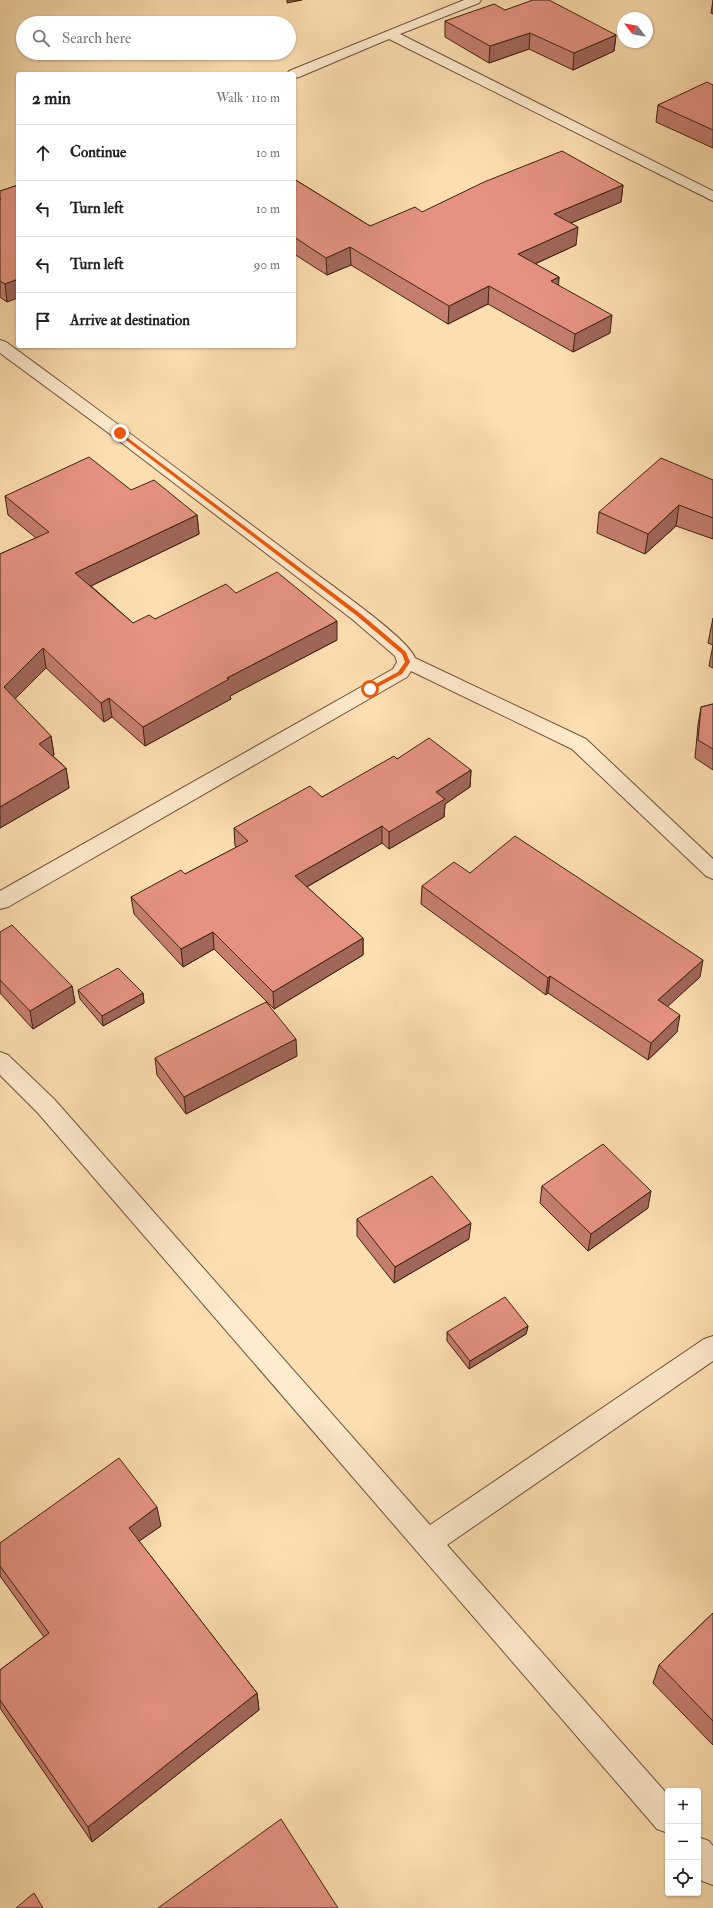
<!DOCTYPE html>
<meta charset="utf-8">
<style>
body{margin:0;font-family:"IM FELL Double Pica",serif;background:#f2f2f2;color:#202124}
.controls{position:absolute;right:12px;bottom:12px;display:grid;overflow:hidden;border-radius:4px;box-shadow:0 1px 3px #0004}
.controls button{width:36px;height:36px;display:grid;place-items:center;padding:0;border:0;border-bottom:1px solid #e0e0e0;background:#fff;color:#202124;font:20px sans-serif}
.compass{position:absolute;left:617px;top:12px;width:36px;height:36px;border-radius:50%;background:#fff;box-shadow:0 1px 3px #0004;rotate:301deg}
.stop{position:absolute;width:12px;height:12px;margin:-9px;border:3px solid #ea580c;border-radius:50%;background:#fff}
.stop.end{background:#ea580c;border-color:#fff;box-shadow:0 1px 4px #0008}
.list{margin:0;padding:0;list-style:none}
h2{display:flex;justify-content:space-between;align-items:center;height:52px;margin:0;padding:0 16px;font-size:17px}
h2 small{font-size:13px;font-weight:400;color:#757577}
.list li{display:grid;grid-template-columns:26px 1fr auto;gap:12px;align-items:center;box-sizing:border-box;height:56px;padding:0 16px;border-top:1px solid #e0e0e0}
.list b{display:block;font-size:15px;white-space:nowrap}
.list em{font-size:13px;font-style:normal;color:#757577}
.icon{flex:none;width:22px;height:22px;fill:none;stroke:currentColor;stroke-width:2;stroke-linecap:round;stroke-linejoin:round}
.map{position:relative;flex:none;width:713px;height:1908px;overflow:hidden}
.search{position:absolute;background:#fff;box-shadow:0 1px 3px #0004;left:16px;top:16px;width:280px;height:44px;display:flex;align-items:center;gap:10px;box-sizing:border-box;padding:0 14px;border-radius:22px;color:#757577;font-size:15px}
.panel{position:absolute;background:#fff;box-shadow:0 1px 3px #0004;left:16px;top:72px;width:280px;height:276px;border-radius:4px}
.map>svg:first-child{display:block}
</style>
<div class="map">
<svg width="713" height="1908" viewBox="0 0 713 1908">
<rect width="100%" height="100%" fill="#fddeb1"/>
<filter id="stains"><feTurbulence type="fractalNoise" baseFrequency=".005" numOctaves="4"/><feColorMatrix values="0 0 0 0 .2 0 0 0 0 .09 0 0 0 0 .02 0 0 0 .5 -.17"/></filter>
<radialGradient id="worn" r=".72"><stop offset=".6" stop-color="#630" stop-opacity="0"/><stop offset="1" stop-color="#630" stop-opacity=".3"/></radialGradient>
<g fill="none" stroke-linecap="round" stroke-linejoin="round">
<defs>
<g id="minor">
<path d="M464,0H481L479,3L400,34L713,191V201L389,39L299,77L294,78V74H287L289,71Z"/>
<path d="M0,340L6,342C108,416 209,493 310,569C331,585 409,639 415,658L586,739L713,859V879L706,876L572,749L411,671L407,677L8,907L0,909V891L393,669L397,662L395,656L352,619L114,437L0,353Z"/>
<path d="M0,1052L8,1055L54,1099L430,1525L704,1339L713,1336V1361L447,1545L668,1795V1833L657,1829L38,1113L0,1075Z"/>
<path d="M698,1837L709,1841L713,1846V1885L702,1881L698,1876Z"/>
</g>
</defs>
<!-- minor casing -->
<use href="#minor" stroke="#6e5134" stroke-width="2"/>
<!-- minor -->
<use href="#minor" fill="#feeacc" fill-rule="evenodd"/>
</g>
<!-- wall -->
<g fill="#c57e6e" stroke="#3e220b">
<path d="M713,0V14L711,13Z"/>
<path d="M505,10L616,35L614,51L573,70L529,49L489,63L445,37V21Z"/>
<path d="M713,85V148L656,122L658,105Z"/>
<path d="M294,179L370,226L422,212L623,185L621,202L571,223L576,245L535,264L559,277L558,285L610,333L573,352L488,304L448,324L351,265L327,275L294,254Z"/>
<path d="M18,185L7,302L0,297V191Z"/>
<path d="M713,480V539L676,526L645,554L597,533L599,512Z"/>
<path d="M131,490L197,515L199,534L91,586L133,623L155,619L236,593L337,640L230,696L231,699L145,746L112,717L104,722L46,668L15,699L51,736L54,755L53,756L66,768L69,788L0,828V554L36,538L8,515L5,496Z"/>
<path d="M713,618V668L709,666L713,645L708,643Z"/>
<path d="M713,704V770L695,758L698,725L701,707Z"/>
<path d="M397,759L471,770L470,787L445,804L444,817L389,849L382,843L307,887L363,938V955L274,1009L214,949L183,967L134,914L131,897L185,874L237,847L235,846L234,828L322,797Z"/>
<path d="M470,873L700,977L667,1006L677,1032L648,1060L548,993L546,995L421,904L422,886Z"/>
<path d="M0,932L72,986L75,1003L33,1029L0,993Z"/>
<path d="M78,990L143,993L144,1003L103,1026L80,999Z"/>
<path d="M297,1056L186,1114L157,1075L155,1058Z"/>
<path d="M542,1186L648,1208L588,1251L540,1203Z"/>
<path d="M357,1219L469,1239L394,1283L357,1236Z"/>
<path d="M528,1326L526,1334L469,1369L447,1341V1332Z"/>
<path d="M161,1526L139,1541L257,1693L259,1710L92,1842L0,1708V1670L44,1637L0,1576V1543Z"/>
<path d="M713,1613V1745L653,1683L659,1665Z"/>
</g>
<!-- shaded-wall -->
<g fill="#a0675a" stroke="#3e220b">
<path d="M287,0H302L287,3Z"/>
<path d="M530,33L529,49L489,63L490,46Z"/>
<path d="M616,35L614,51L573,70L574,53Z"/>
<path d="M623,185L621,202L552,231L554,214Z"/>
<path d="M578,227L576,245L517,272L518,254Z"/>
<path d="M350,247L351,265L327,275L326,258Z"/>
<path d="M559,277L558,295L551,281Z"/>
<path d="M18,279V298L7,302L5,284Z"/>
<path d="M489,286L488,304L448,324L449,306Z"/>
<path d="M612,315L610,333L573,352L575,334Z"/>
<path d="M679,505L676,526L645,554L648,534Z"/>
<path d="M197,515L199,534L78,592L75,573Z"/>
<path d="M337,621V640L230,696L231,699L145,746L143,727L227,678Z"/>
<path d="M43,648L46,668L7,707L4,687Z"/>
<path d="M109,698L112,717L104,722L101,703Z"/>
<path d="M51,736L54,755L42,764L39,744Z"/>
<path d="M66,768L69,788L0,828V807Z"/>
<path d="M471,770L470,787L445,804L444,817L389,849V832L436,792Z"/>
<path d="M382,826V843L296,893L295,876Z"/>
<path d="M213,932L214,949L183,967L181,949Z"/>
<path d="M363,938V955L274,1009L273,992Z"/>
<path d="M703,960L700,977L655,1018L658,1000Z"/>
<path d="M550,976L548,993L546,995L548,978Z"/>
<path d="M72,986L75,1003L33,1029L30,1011Z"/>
<path d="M143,993L144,1003L103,1026L102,1016Z"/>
<path d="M680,1015L677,1032L648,1060L651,1043Z"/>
<path d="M296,1039L297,1056L186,1114L184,1097Z"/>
<path d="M651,1191L648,1208L588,1251L591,1234Z"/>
<path d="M471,1223L469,1239L394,1283L395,1267Z"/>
<path d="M528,1326L526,1334L469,1369L470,1361Z"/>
<path d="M157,1507L161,1526L132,1546L129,1528Z"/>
<path d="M257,1693L259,1710L92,1842L88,1827Z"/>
</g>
<!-- building -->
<g fill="#e59380" stroke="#3e220b">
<path d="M533,0H549L616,35L574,53L530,33L490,46L445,21L494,4L505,10Z"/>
<path d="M707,82L713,85V130L658,105Z"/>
<path d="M562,151L623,185L554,214L578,227L518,254L559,277L551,281L612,315L575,334L489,286L449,306L350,247L326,258L294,237V179L370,226L415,207L422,212L484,182Z"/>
<path d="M18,185V279L5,284L0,281V199H1L0,198V191Z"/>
<path d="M89,457L131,490L154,480L197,515L75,573L133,623L149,615L155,619L226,584L236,593L277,572L337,621L227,678L229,679L143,727L109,698L101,703L43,648L4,687L51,736L39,744L66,768L0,807V554L49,532L5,496Z"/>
<path d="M661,458L713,480V518L679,505L648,534L599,512Z"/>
<path d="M713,704V749L698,740L701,707Z"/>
<path d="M429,738L471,770L436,792L445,799L389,832L382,826L295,876L363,938L273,992L213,932L181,949L131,897L181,870L185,874L248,841L234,828L310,786L322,797L394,756L397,759Z"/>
<path d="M515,836L703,960L658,1000L680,1015L651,1043L550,976L548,978L422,886L454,862L470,873Z"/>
<path d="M12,925L72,986L30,1011L0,980V932Z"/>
<path d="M118,968L143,993L102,1016L78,990Z"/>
<path d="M266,1002L296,1039L184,1097L155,1058Z"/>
<path d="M603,1144L651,1191L591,1234L542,1186Z"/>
<path d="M432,1176L471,1223L395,1267L357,1219Z"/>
<path d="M505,1297L528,1326L470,1361L447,1332Z"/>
<path d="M119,1458L157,1507L129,1528L257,1693L88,1827L0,1700V1670L49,1633L0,1566V1543Z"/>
<path d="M713,1613V1721L659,1665Z"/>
<path d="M281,1819L338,1908H158Z"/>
<path d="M34,1893L43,1908H16Z"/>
</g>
<!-- route -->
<path fill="#ea580c" d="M120,432L361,614L406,652L410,662L402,674L372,690H368V688L398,672L405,662L402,654L357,616L118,434Z"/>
<rect width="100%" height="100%" filter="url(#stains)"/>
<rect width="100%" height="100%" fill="url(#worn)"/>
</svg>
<div class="controls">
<button>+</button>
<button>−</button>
<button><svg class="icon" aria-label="locate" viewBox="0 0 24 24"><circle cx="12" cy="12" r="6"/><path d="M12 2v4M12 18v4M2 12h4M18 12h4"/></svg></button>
</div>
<svg class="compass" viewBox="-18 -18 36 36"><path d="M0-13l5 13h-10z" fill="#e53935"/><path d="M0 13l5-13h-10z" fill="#757577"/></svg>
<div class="stop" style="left:370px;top:689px"></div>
<div class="stop end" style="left:120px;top:433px"></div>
<div class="search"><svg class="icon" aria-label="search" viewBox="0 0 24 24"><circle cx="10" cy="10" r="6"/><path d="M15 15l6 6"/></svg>Search here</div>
<section class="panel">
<h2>2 min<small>Walk · 110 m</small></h2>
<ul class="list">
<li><svg class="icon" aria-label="ahead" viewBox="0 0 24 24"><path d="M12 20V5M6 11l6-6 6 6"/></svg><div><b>Continue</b></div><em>10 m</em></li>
<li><svg class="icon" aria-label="left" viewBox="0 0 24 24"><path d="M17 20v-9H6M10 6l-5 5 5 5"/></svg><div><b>Turn left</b></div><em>10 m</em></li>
<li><svg class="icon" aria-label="left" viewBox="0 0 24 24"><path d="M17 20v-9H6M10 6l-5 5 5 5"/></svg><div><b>Turn left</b></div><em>90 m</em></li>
<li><svg class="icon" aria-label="arrive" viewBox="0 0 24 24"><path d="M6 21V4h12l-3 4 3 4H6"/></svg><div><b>Arrive at destination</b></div></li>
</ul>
</section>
</div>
